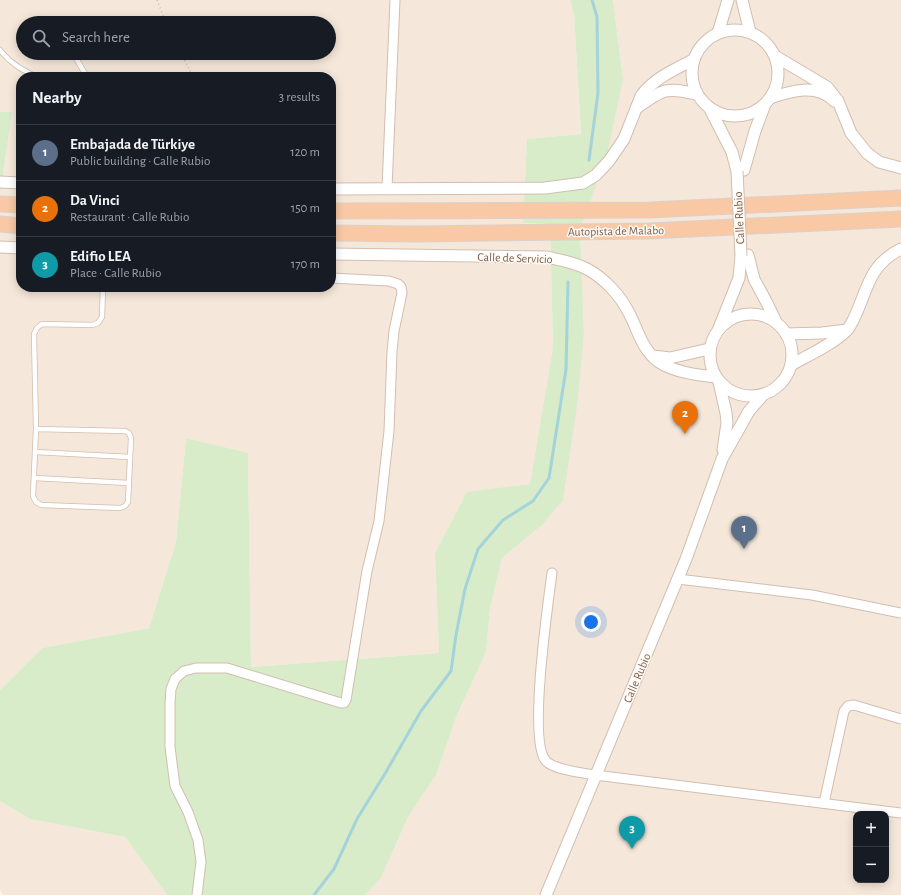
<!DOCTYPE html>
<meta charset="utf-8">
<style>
body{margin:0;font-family:"Alegreya Sans",sans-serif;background:#242831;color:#f1f3f6}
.controls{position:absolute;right:12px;bottom:12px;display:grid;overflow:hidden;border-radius:8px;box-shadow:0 2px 10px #0003}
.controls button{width:36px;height:36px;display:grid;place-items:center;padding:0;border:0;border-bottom:1px solid #363941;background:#171b24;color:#f1f3f6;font:20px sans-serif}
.you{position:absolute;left:591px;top:622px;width:14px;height:14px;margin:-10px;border:3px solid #fff;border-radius:50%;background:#1a73e8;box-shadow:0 0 0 6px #1a73e833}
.badge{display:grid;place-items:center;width:26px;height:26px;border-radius:50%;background:#0f766e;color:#fff;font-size:13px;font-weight:700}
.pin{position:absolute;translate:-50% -33px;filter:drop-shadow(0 1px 2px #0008)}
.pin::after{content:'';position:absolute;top:21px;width:14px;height:12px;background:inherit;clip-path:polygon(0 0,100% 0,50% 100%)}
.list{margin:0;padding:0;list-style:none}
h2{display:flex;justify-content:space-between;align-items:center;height:52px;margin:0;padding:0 16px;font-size:17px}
h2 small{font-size:13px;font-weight:400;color:#9ea1a6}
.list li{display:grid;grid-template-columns:26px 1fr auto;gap:12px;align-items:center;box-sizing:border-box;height:56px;padding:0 16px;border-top:1px solid #363941}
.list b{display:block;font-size:15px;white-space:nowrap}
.list p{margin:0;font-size:13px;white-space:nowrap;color:#9ea1a6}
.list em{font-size:13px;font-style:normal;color:#9ea1a6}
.icon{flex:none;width:22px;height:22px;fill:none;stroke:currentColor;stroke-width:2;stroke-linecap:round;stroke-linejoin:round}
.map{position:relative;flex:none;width:901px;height:895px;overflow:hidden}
.search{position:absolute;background:#171b24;box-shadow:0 2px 10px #0003;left:16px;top:16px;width:320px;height:44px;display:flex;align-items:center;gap:10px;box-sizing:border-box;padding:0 14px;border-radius:22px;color:#9ea1a6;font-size:15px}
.panel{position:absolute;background:#171b24;box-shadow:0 2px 10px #0003;left:16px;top:72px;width:320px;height:220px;border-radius:16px}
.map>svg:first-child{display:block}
</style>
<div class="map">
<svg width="901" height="895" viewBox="0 0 901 895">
<rect width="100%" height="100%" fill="#fdf6ec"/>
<!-- residential -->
<g fill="#f5e8da" fill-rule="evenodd">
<path d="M0,0H570L574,14L581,134L527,139L523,223L550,224L553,347L530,484L467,493L435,553L439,653L251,667L248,454L186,438L176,542L149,628L42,648L0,690V196L12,112H0ZM23,23H329V53H23ZM21,77H331V287H21Z"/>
<path d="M613,0H901V895H365L381,878L408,817L436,775L457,715L486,652L490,609L502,558L542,525L584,334L580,229L623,79ZM856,814H886V880H856Z"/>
<path d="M0,801L30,819L125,837L167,895H3L0,890Z"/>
</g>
<!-- green -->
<g fill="#d8ecc9">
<path d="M570,0H613L623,79L607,155L580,229L584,334L577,406L563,500L542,525L502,558L490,609L486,652L457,715L436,775L408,817L381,878L365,895H167L125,837L30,819L0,801V690L42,648L149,628L176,542L186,438L248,453L251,667L439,653L435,553L467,492L530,484L553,347L550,224L523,223L527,139L581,134L574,14Z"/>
<path d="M0,112H12L0,196Z"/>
</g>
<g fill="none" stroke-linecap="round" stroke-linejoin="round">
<!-- stream -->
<g stroke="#a5d3da" stroke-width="3">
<path d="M589,160L598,93L597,17L592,0"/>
<path d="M314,895L334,869L357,819L386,772L421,711L451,671L456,635L465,589L478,549L503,520L533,501L549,478L566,369L568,282"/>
</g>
<defs>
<g id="service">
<path d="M0,50C10,63 22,70 37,77"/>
<path d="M73,53L87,77"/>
<path d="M36,429L125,431L129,433L131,438L128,502L125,506L120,508L41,505L36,502L33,496L36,429L34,334L37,328L42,324L92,325L98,323L102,317L103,287"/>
<path d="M35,452L130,457"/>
<path d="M34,478L129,483"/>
</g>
<g id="minor">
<path d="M387,188L395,0"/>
<path d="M552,573C548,603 528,742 546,761C554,770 584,773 595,775L901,813"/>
<path d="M678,579L812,595L901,613"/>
<path d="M824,803L844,711L848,706L854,705L901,719"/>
<path d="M197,895L201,862L198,840L188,812L175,786L170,747V703L171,689L175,679L184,671L196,668H227L341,703H344L346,700L367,571L379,521L389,431L392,352L394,331L402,293L401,287L398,284L389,281L331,278"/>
</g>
<g id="tertiary">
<path d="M742,0L750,32"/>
<circle cx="735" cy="73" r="43"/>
<path d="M718,33L728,0"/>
<path d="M775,56L827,87L838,101L851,133L867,153L879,162L901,168"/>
<path d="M770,98C791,91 817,83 834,101"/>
<path d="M638,107C663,89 666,87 696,94"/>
<path d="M710,109L732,152L737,171"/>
<path d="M744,170L755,131L765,104"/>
<path d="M0,182L21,183"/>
<path d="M331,189L545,188L583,183L596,175L609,161L624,139L641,96C653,79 675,69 693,60"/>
<path d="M0,247L21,248"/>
<path d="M331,254L546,257C560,260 574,262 587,269C604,278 620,295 629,313C638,330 642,350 659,362C674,372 697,375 715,377"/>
<path d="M748,255L754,279L767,303L776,322"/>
<circle cx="751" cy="355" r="41"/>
<path d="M719,328L739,278L741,256"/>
<path d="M786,334L822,333L847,330"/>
<path d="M653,356L670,358L709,349"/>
<path d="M791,365C807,356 837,342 848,329C853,322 856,314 859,307C869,281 874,262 901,249"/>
<path d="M719,382L726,413L727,423L723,450"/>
<path d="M546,895L686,559L722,459L749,411L763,395"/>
</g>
<g id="trunk">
<path d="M0,204L21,205"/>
<path d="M331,211L650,210L901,198"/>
<path d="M0,224L21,226"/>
<path d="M331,233L416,234L650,231L901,219"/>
</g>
</defs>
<!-- service casing -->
<use href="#service" stroke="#d1beb0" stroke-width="6"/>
<!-- minor casing -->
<use href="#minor" stroke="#d1beb0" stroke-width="11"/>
<!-- tertiary casing -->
<use href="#tertiary" stroke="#d1beb0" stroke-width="13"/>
<!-- trunk casing -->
<use href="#trunk" stroke="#dad1cd" stroke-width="17"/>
<!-- path -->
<g stroke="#d9b8a5" stroke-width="1.5" stroke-dasharray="1 3" stroke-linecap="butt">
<path d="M157,0L166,23"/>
<path d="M181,53L193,77"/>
</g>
<!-- service -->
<use href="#service" stroke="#fff" stroke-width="4.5"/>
<!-- minor -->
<use href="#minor" stroke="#fff" stroke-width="9"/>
<!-- tertiary -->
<use href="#tertiary" stroke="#fff" stroke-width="11"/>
<!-- trunk -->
<use href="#trunk" stroke="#f9c8a4" stroke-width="15"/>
<defs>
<path id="tertiary-bridge" d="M737,171L741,256"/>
</defs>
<!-- tertiary-bridge casing -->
<use href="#tertiary-bridge" stroke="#d1beb0" stroke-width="13" stroke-linecap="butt"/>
<!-- tertiary-bridge -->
<use href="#tertiary-bridge" stroke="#fff" stroke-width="11"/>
</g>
<g text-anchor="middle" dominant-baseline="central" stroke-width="3" stroke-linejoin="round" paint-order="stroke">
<!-- street labels -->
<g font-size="12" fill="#7a5c4d" stroke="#fffaf3">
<text transform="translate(739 218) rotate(-93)">Calle Rubio</text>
<text transform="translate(616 231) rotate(-1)">Autopista de Malabo</text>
<text transform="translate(515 258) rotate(2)">Calle de Servicio</text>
<text transform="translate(637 678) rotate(-67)">Calle Rubio</text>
</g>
</g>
</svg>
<div class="controls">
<button>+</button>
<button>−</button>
</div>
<div class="you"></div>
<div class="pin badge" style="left:744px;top:549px;background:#5c6f8a">1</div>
<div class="pin badge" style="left:685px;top:434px;background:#e8710a">2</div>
<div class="pin badge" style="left:632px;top:849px;background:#0f9aa8">3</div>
<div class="search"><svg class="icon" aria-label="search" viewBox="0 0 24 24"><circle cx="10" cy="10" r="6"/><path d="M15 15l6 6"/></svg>Search here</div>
<section class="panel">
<h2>Nearby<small>3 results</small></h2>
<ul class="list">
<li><span class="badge" style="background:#5c6f8a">1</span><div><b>Embajada de Türkiye</b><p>Public building · Calle Rubio</p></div><em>120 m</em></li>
<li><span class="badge" style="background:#e8710a">2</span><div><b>Da Vinci</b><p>Restaurant · Calle Rubio</p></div><em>150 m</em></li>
<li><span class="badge" style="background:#0f9aa8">3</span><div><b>Edifio LEA</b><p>Place · Calle Rubio</p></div><em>170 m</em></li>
</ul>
</section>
</div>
